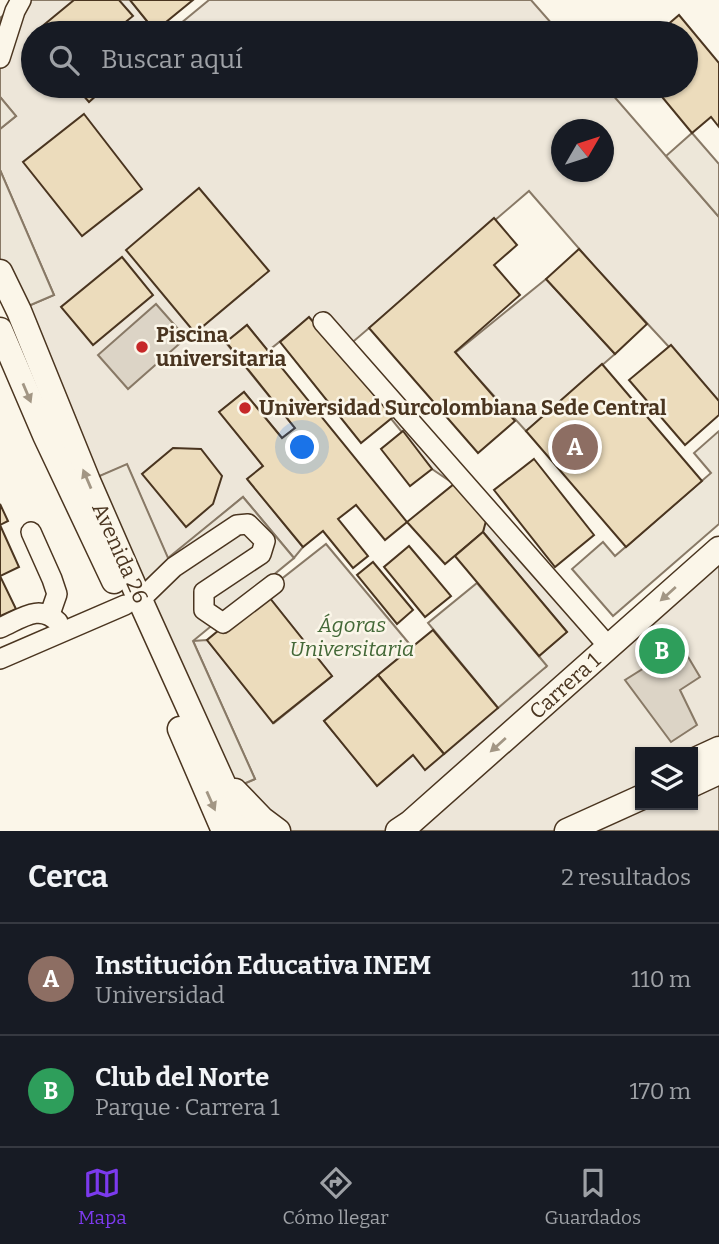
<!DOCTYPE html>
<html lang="es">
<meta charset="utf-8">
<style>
body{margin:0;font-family:Bitter,serif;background:#242831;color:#f1f3f6}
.controls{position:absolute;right:21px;bottom:21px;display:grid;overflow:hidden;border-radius:0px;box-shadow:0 2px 5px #0004}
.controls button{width:63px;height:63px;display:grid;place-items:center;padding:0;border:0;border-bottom:2px solid #363941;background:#171b24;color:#f1f3f6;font:35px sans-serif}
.compass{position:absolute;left:551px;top:119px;width:63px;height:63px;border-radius:50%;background:#171b24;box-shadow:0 2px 5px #0004;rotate:51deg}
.you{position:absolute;left:303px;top:448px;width:24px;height:24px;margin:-18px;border:5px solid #fff;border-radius:50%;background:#1a73e8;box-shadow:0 0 0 10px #1a73e833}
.badge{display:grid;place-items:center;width:46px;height:46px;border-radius:50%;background:#7c3aed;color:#fff;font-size:23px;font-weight:700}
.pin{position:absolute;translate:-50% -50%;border:4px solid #fff;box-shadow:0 2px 7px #0006}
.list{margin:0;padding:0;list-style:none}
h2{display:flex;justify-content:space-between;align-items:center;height:91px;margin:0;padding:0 28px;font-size:30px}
h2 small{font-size:23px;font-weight:400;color:#9ea1a6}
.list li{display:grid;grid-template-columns:46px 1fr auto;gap:21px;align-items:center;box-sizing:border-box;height:112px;padding:0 28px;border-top:2px solid #363941}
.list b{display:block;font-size:26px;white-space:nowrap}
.list p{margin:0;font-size:23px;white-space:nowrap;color:#9ea1a6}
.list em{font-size:23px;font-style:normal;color:#9ea1a6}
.icon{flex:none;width:38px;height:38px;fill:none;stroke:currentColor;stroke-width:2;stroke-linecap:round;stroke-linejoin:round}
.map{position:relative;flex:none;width:719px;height:831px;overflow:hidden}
.search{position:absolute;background:#171b24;box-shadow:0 2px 5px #0004;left:21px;right:21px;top:21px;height:77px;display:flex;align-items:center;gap:18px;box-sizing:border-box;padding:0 24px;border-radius:38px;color:#9ea1a6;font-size:26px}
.sheet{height:315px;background:#171b24}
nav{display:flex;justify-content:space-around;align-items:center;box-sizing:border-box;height:98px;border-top:2px solid #363941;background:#171b24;font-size:19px;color:#9ea1a6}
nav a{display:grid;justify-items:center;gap:4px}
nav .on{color:#7c3aed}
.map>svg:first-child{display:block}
</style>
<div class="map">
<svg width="719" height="831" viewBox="0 0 719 831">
<rect width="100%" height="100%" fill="#fbf6e9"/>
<!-- green -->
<g fill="#ede6d9" stroke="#887966" stroke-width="2" fill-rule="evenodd">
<path d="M21,0H130L155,31L146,33L138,24L127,33H33V86H75L89,101L107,86H605L719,217V401L595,267L529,191L348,346L600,652L719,549V754L640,752V793L562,831H280L227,791L255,779L193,641L207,640L274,723L332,676L265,592L326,544L412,647L324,721L377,785L413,755L546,667L539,656L567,632L483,532L485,521L454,484L432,469L309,318L268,351L247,325L226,343L295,428L282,438L244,392L220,412L263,466L248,480L303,547L294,558L243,497L168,559L127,465L88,481L19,310L54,295L0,170V129L16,116L0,97V18ZM562,130H604V172H562Z"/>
<path d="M209,0H531L560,33H169Z"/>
<path d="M546,279L615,354L526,431L455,353Z"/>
<path d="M719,772V831H567L640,805H693V784Z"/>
</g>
<!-- parking -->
<g fill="#ede7d9" stroke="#887966" stroke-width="2">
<path d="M0,97L16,116L0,129Z"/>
<path d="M692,133L719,164V217L666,156Z"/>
<path d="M0,170L54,295L19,310L0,271Z"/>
<path d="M719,431V524L613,616L572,569L603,542L615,556L711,473L694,453Z"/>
<path d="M127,464L168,558L243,497L294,558L193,641L255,779L227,791L88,481Z"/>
<path d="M477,583L547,666L498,708L428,623Z"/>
</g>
<!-- water -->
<g fill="#dcd4c6" stroke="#887966" stroke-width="2">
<path d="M156,304L186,338L128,389L98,355Z"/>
<path d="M681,645L700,677L680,690L697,725L671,742L625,680Z"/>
</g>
<!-- building -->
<g fill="#ecdcbc" stroke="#4a3520" stroke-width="2">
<path d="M74,0H119L133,16L112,33H34Z"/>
<path d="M130,0H193L155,31Z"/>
<path d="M679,15L719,63V127L711,117L692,133L653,86H686V33H658Z"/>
<path d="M138,24L146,33H127Z"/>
<path d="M75,86H107L89,102Z"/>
<path d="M84,114L142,189L82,236L23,162Z"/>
<path d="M199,188L269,271L195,333L126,250Z"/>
<path d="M494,218L517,245L494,265L520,295L455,352L515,421L478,453L369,328Z"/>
<path d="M579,249L647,324L615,354L546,279Z"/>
<path d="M122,257L153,295L93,345L61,307Z"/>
<path d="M309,317L393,417L361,443L280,342Z"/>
<path d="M247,325L407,522L385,540L356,505L338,519L368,556L353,568L323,531L303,547L247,479L263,466L219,412L244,392L282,438L295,428L226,342Z"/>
<path d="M671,345L719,401V415L685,445L629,380Z"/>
<path d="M602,364L702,481L626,547L526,431Z"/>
<path d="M403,431L432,469L410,486L381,449Z"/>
<path d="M173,448L201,449L222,476L213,504L186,527L142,474Z"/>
<path d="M534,459L594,535L555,567L494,490Z"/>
<path d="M454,484L486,521L483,532L445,564L407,522Z"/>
<path d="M0,504L8,521L0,525Z"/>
<path d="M0,525L19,567L0,576L16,609L0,616Z"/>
<path d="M483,532L567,632L539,656L455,556Z"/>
<path d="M409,546L451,596L425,617L384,567Z"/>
<path d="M373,562L413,610L397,624L357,575Z"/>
<path d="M265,592L332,676L273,723L207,640Z"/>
<path d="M433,630L498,708L444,754L378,675Z"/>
<path d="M378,675L444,754L425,770L413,755L377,786L324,721Z"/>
</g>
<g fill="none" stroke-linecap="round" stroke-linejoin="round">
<defs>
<g id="minor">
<path d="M0,58L15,11L21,0"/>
<path d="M323,322L609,647"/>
<path d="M31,532L52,579L57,594L50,614"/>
<path d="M140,600L174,567L237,525L248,524L265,541L261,554L204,592V610L223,623L274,584"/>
<path d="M0,628C21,619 39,603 58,622"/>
<path d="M0,659L125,605"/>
</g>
<g id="major">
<path d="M0,272L19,311L88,481L140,600L227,792L247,831"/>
<path d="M0,330L45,435L114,581"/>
<path d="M180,729L224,831"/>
<path d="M693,761L719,749"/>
<path d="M693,784L719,772"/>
<path d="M235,791L262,819L278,831"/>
<path d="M398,831L410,823L719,549"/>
<path d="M567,831L640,798"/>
</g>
</defs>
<!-- minor casing -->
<use href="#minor" stroke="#4a3520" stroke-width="22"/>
<!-- major casing -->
<use href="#major" stroke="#4a3520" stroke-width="27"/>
<!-- minor -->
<use href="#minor" stroke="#fbf6e9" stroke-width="19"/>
<!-- major -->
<use href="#major" stroke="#fbf6e9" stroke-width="24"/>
</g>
<!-- one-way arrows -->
<defs><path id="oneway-solid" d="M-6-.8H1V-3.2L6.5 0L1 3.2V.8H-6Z" transform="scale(1.75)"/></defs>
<g fill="#a29684">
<use href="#oneway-solid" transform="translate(27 393) rotate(67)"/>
<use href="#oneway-solid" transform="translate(87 479) rotate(-113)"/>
<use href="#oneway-solid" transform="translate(668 594) rotate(138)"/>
<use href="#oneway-solid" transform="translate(498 745) rotate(138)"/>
<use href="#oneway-solid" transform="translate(211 801) rotate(66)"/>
</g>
<!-- markers -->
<g fill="#c62828" stroke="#fbf6e9" stroke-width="2.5">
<circle cx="142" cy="347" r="7"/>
<circle cx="245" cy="408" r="7"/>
</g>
<g text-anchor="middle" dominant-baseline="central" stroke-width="5" stroke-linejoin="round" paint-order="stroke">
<!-- poi labels -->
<g font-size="21" font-weight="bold" fill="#4a3520" stroke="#fbf6e9" text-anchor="start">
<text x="156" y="335">Piscina<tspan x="156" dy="24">universitaria</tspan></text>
<text x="259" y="408">Universidad Surcolombiana Sede Central</text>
</g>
<!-- street labels -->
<g font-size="21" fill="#4a3520" stroke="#fbf6e9">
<text transform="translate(120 553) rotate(66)">Avenida 26</text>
<text transform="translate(565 686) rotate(-42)">Carrera 1</text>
</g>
<!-- park labels -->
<g font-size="21" font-style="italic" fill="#436837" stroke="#fbf6e9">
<text x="352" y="625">Ágoras<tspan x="352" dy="24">Universitaria</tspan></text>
</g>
</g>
</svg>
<div class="controls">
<button><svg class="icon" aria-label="layers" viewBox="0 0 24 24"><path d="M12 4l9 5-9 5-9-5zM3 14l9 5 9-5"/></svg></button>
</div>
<svg class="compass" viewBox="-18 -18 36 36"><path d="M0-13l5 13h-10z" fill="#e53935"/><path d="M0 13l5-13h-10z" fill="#9ea1a6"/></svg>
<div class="you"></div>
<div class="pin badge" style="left:575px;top:447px;background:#8d6e63">A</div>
<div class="pin badge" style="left:662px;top:651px;background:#2e9e5b">B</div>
<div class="search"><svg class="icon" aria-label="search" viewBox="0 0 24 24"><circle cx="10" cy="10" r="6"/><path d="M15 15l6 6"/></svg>Buscar aquí</div>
</div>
<section class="sheet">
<h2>Cerca<small>2 resultados</small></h2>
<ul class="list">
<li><span class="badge" style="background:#8d6e63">A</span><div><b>Institución Educativa INEM</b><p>Universidad</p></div><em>110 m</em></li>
<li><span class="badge" style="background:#2e9e5b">B</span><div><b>Club del Norte</b><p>Parque · Carrera 1</p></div><em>170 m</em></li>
</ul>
</section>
<nav>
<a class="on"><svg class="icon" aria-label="map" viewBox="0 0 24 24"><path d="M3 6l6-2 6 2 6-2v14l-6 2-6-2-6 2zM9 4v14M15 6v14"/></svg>Mapa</a>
<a><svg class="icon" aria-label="directions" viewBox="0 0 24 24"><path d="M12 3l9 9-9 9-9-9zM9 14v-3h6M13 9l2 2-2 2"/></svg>Cómo llegar</a>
<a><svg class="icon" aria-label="saved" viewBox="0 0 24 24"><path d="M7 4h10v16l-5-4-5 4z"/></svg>Guardados</a>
</nav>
